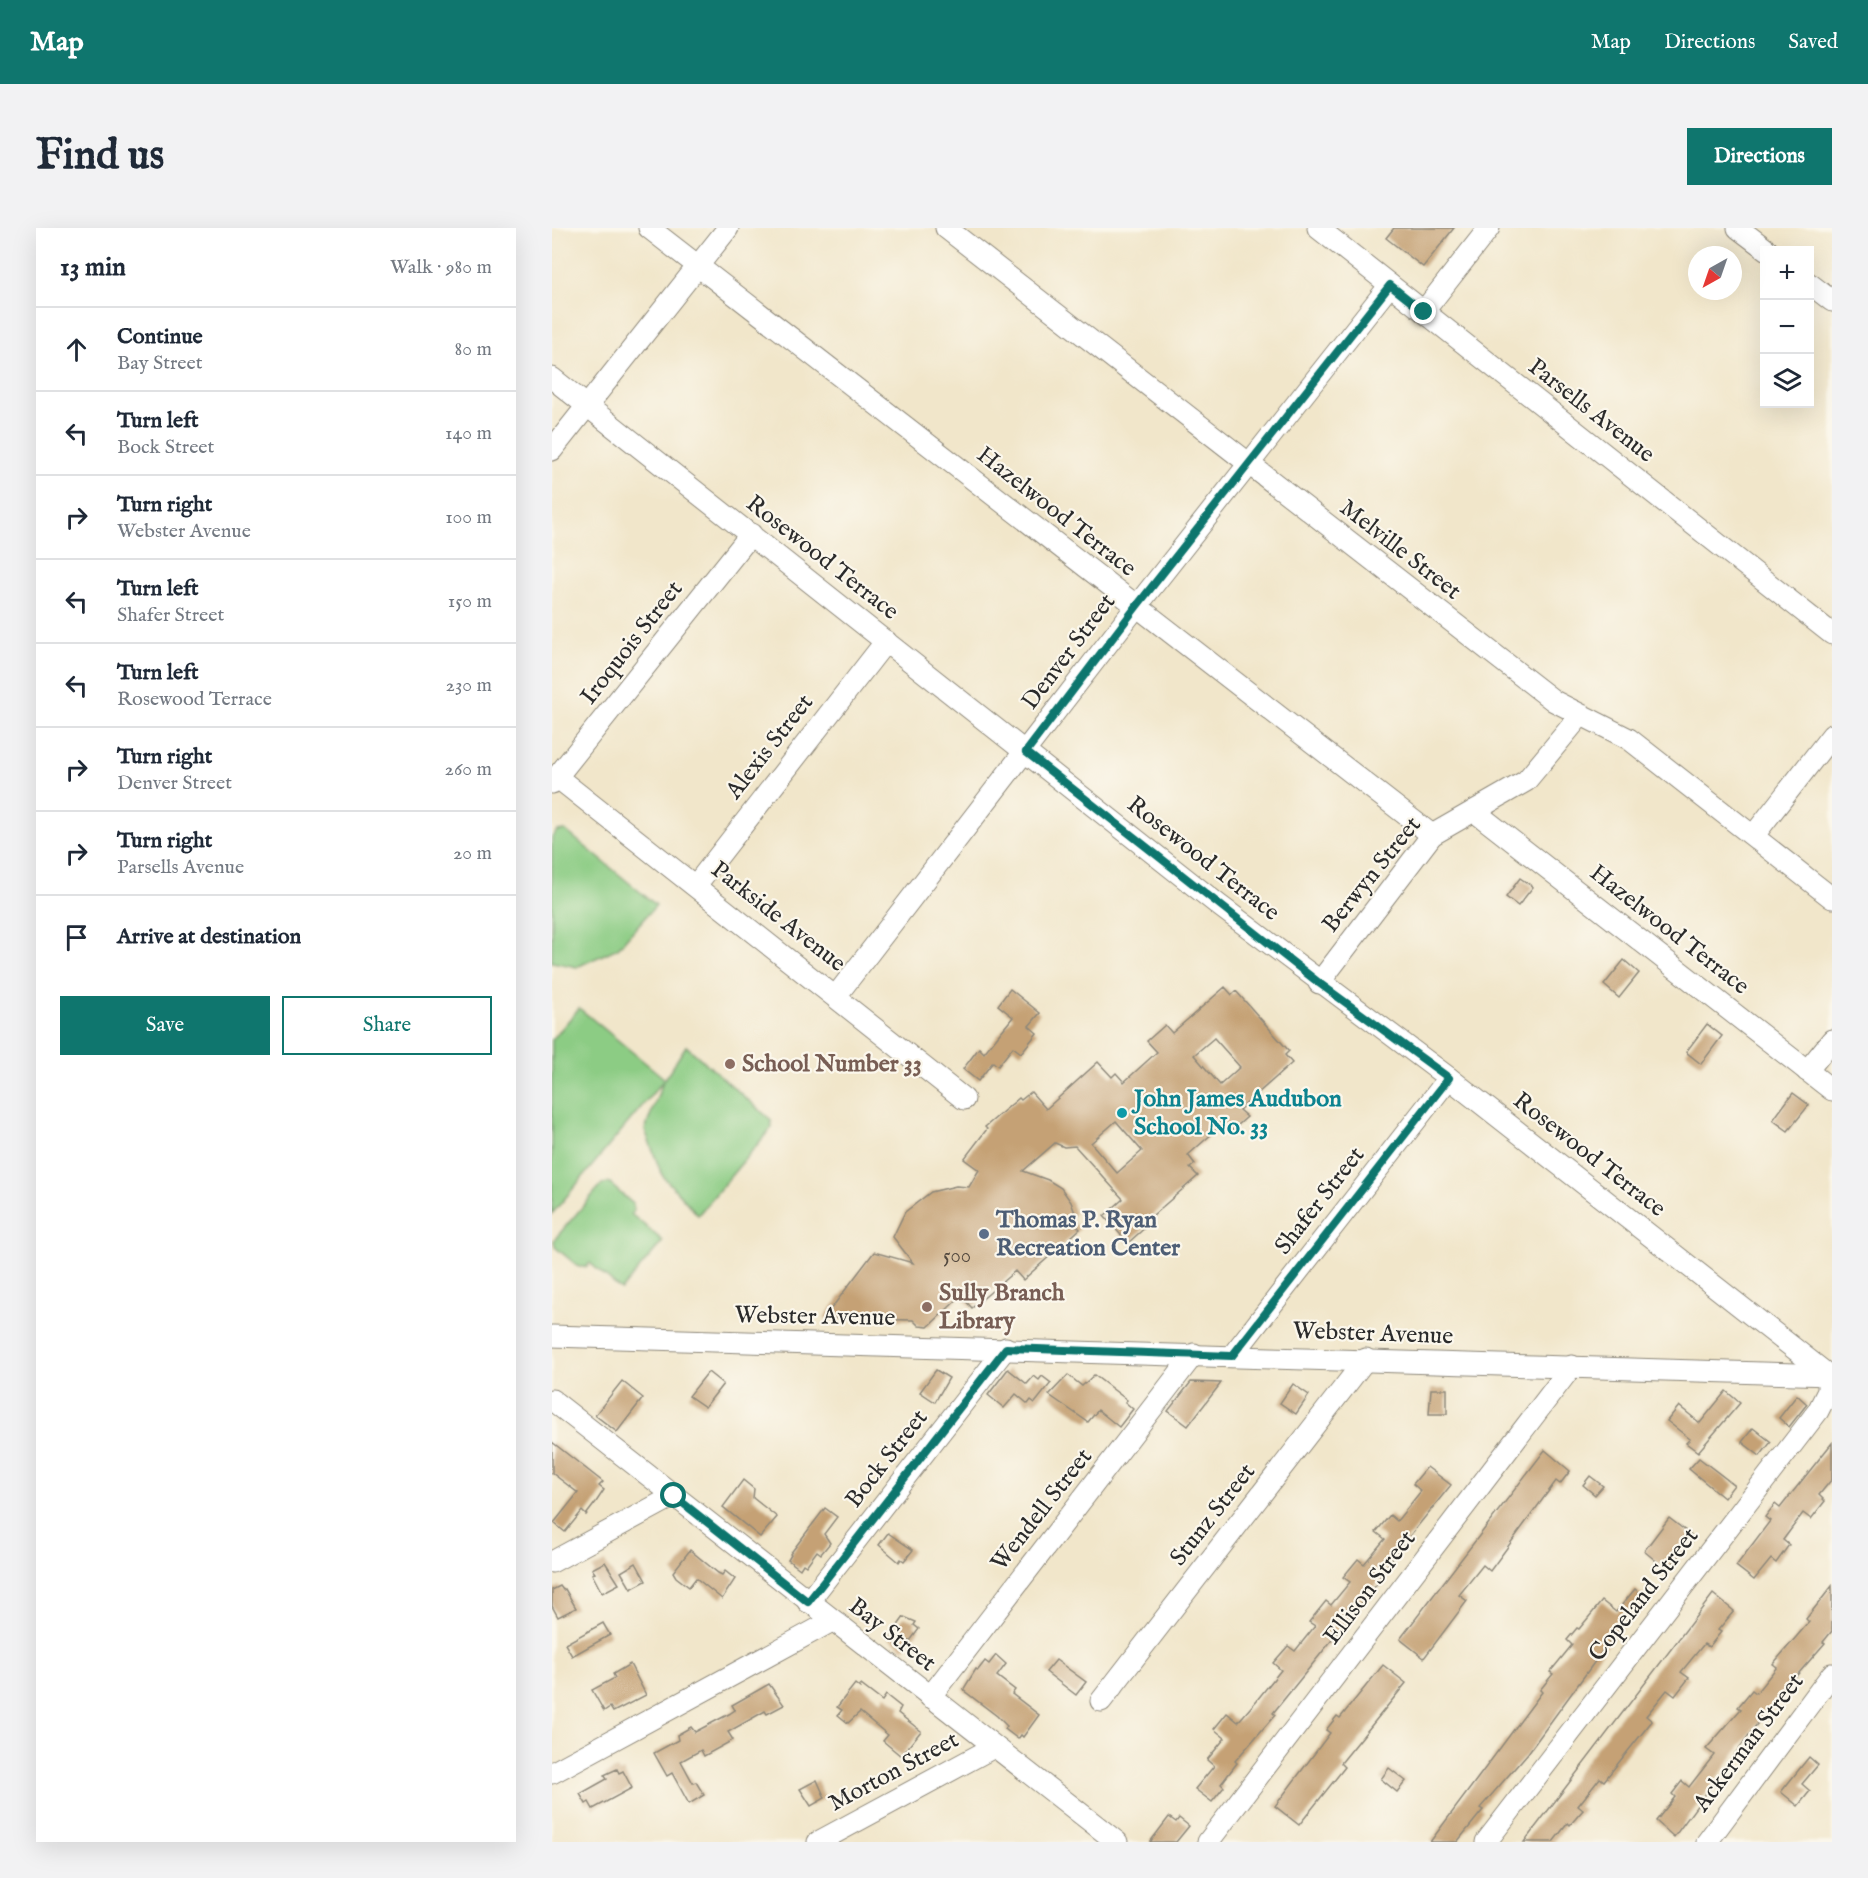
<!DOCTYPE html>
<meta charset="utf-8">
<style>
body{margin:0;font-family:"IM FELL English",serif;background:#f2f2f3;color:#1f2937}
.controls{position:absolute;right:18px;top:18px;display:grid;overflow:hidden;border-radius:0px;box-shadow:0 6px 24px #0002}
.controls button{width:54px;height:54px;display:grid;place-items:center;padding:0;border:0;border-bottom:2px solid #e0e1e3;background:#fff;color:#1f2937;font:30px sans-serif}
.compass{position:absolute;left:1136px;top:18px;width:54px;height:54px;border-radius:50%;background:#fff;box-shadow:0 6px 24px #0002;rotate:220deg}
.stop{position:absolute;width:18px;height:18px;margin:-14px;border:4px solid #0f766e;border-radius:50%;background:#fff}
.stop.end{background:#0f766e;border-color:#fff;box-shadow:0 2px 6px #0008}
.list{margin:0;padding:0;list-style:none}
h2{display:flex;justify-content:space-between;align-items:center;height:78px;margin:0;padding:0 24px;font-size:26px}
h2 small{font-size:20px;font-weight:400;color:#747a83}
.list li{display:grid;grid-template-columns:39px 1fr auto;gap:18px;align-items:center;box-sizing:border-box;height:84px;padding:0 24px;border-top:2px solid #e0e1e3}
.list b{display:block;font-size:22px;white-space:nowrap}
.list p{margin:0;font-size:20px;white-space:nowrap;color:#747a83}
.list em{font-size:20px;font-style:normal;color:#747a83}
.actions{display:flex;gap:12px;padding:18px 24px}
.actions a{flex:1;padding:14px 0;border:2px solid #0f766e;border-radius:0px;text-align:center;font-size:21px;color:#0f766e}
.actions .main{background:#0f766e;color:#fff}
.icon{flex:none;width:33px;height:33px;fill:none;stroke:currentColor;stroke-width:2;stroke-linecap:round;stroke-linejoin:round}
.map{position:relative;flex:none;width:1280px;height:1614px;overflow:hidden;border-radius:0px}
header{display:flex;align-items:center;gap:36px;box-sizing:border-box;height:84px;padding:0 30px;background:#0f766e;color:#fff}
header strong{font-size:28px}
nav{display:flex;gap:33px;margin-inline-start:auto;font-size:21px}
.intro{display:flex;align-items:center;justify-content:space-between;box-sizing:border-box;height:144px;padding:0 36px}
h1{margin:0;font-size:42px}
.button{padding:15px 27px;border-radius:0px;background:#0f766e;color:#fff;font-size:21px;font-weight:700}
main{display:flex;gap:36px;padding:0 36px}
aside{flex:1;background:#fff;border-radius:0px;box-shadow:0 6px 24px #0002}
.map>svg:first-child{display:block}
</style>
<header>
<strong>Map</strong>
<nav><a>Map</a><a>Directions</a><a>Saved</a></nav>
</header>
<div class="intro"><h1>Find us</h1><a class="button">Directions</a></div>
<main>
<aside>
<h2>13 min<small>Walk · 980 m</small></h2>
<ul class="list">
<li><svg class="icon" aria-label="ahead" viewBox="0 0 24 24"><path d="M12 20V5M6 11l6-6 6 6"/></svg><div><b>Continue</b><p>Bay Street</p></div><em>80 m</em></li>
<li><svg class="icon" aria-label="left" viewBox="0 0 24 24"><path d="M17 20v-9H6M10 6l-5 5 5 5"/></svg><div><b>Turn left</b><p>Bock Street</p></div><em>140 m</em></li>
<li><svg class="icon" aria-label="right" viewBox="0 0 24 24"><path d="M7 20v-9h11M14 6l5 5-5 5"/></svg><div><b>Turn right</b><p>Webster Avenue</p></div><em>100 m</em></li>
<li><svg class="icon" aria-label="left" viewBox="0 0 24 24"><path d="M17 20v-9H6M10 6l-5 5 5 5"/></svg><div><b>Turn left</b><p>Shafer Street</p></div><em>150 m</em></li>
<li><svg class="icon" aria-label="left" viewBox="0 0 24 24"><path d="M17 20v-9H6M10 6l-5 5 5 5"/></svg><div><b>Turn left</b><p>Rosewood Terrace</p></div><em>230 m</em></li>
<li><svg class="icon" aria-label="right" viewBox="0 0 24 24"><path d="M7 20v-9h11M14 6l5 5-5 5"/></svg><div><b>Turn right</b><p>Denver Street</p></div><em>260 m</em></li>
<li><svg class="icon" aria-label="right" viewBox="0 0 24 24"><path d="M7 20v-9h11M14 6l5 5-5 5"/></svg><div><b>Turn right</b><p>Parsells Avenue</p></div><em>20 m</em></li>
<li><svg class="icon" aria-label="arrive" viewBox="0 0 24 24"><path d="M6 21V4h12l-3 4 3 4H6"/></svg><div><b>Arrive at destination</b></div></li>
</ul>
<div class="actions"><a class="main">Save</a><a>Share</a></div>
</aside>
<div class="map">
<svg width="1280" height="1614" viewBox="0 0 1280 1614">
<rect width="100%" height="100%" fill="#fbf7ec"/>
<filter id="ink" filterUnits="userSpaceOnUse"><feTurbulence type="fractalNoise" baseFrequency=".0167" numOctaves="2"/><feDisplacementMap in="SourceGraphic" scale="12" xChannelSelector="R" yChannelSelector="G"/><feConvolveMatrix kernelMatrix="1 2 1 2 8 2 1 2 1" color-interpolation-filters="sRGB"/></filter>
<filter id="wash" filterUnits="userSpaceOnUse"><feTurbulence type="fractalNoise" baseFrequency=".008" numOctaves="4" result="noise"/><feDisplacementMap in="SourceGraphic" scale="24" xChannelSelector="R" yChannelSelector="G"/><feGaussianBlur stdDeviation="1.35" result="paint"/><feColorMatrix in="noise" values="0 0 0 0 0 0 0 0 0 0 0 0 0 0 0 0 0 1.4 0 .05"/><feComposite in="paint" operator="in"/></filter>
<g filter="url(#wash)">
<rect width="100%" height="100%" fill="#f1e6ca"/>
<!-- green -->
<g fill="#8ccc84" stroke="#5c7c58" stroke-width="1.5">
<path d="M13,602L104,677L66,720L25,739L0,734V609L5,603Z"/>
<path d="M27,780L113,851L134,818L219,892L220,899L146,987L110,947L93,902L111,853L0,986V812Z"/>
<path d="M57,955L81,976L82,983L79,986L111,1013L69,1062L38,1035L34,1039H27L3,1019L2,1012L50,956Z"/>
</g>
<g id="blocks">
<!-- building -->
<g fill="#c5a175" fill-rule="evenodd">
<path d="M842,0H902L871,39L834,10Z"/>
<path d="M968,650L981,659L966,678L954,669Z"/>
<path d="M1072,732L1087,745L1067,770L1052,757Z"/>
<path d="M673,759L680,767L684,763L737,823L733,827L740,835L687,882L695,889L677,905L670,897L636,927L643,936L638,940L646,948L593,994L596,997L576,1015L552,988L571,971L523,918L512,919L503,915L471,943L496,952L509,960L519,974L523,985L518,990L528,1001L471,1052L463,1043L420,1080L409,1068L376,1099L367,1098L361,1092L272,1090L322,1024L361,1035L341,1009L353,984L379,964L404,958L417,959L427,942L412,931L435,901L433,899L467,870L469,872L479,864L494,881L546,834L560,849L564,845L572,854L605,824L595,813L613,797L620,805ZM662,810L688,839L668,857L642,827ZM564,893L590,923L565,945L539,915Z"/>
<path d="M458,761L488,785L477,798L485,805L469,825L461,819L446,838L441,834L426,853L411,841L427,820L432,825L461,789L446,777Z"/>
<path d="M1155,796L1170,808L1149,836L1134,824Z"/>
<path d="M1241,865L1257,877L1236,903L1221,892Z"/>
<path d="M456,1141L475,1156L482,1148L487,1152L490,1148L499,1155L483,1175L479,1172L476,1176L464,1166L452,1180L436,1167Z"/>
<path d="M384,1142L397,1150L383,1174L368,1164Z"/>
<path d="M156,1144L171,1156L153,1179L137,1168Z"/>
<path d="M516,1147L530,1158L542,1147L575,1172L573,1174L581,1181L567,1199L546,1182L536,1194L497,1167Z"/>
<path d="M70,1153L91,1170L65,1204L43,1187Z"/>
<path d="M639,1154L669,1155L636,1198L616,1183Z"/>
<path d="M741,1156L757,1167L744,1186L728,1175Z"/>
<path d="M879,1161H895V1186H877Z"/>
<path d="M1174,1163L1188,1175L1146,1224L1134,1215L1138,1211L1115,1193L1127,1178L1148,1195Z"/>
<path d="M1245,1167L1255,1176L1237,1199L1227,1190Z"/>
<path d="M1201,1200L1219,1214L1208,1228L1190,1214Z"/>
<path d="M0,1214L51,1254L47,1258L52,1262L44,1274L34,1287L30,1283L13,1304L2,1295L26,1265L0,1245Z"/>
<path d="M1280,1215V1251L1267,1267L1273,1273L1259,1291L1251,1285L1231,1312L1237,1317L1224,1335L1219,1331L1202,1352L1184,1338L1218,1293L1213,1289L1223,1276L1228,1280Z"/>
<path d="M993,1222L1018,1243L1008,1256L1004,1253L938,1343L931,1337L907,1367L915,1373L872,1430L848,1411Z"/>
<path d="M1147,1230L1182,1257L1172,1270L1137,1241Z"/>
<path d="M875,1239L899,1257L843,1326L828,1348L830,1350L721,1485L723,1487L683,1533L685,1535L669,1556L672,1559L660,1574L643,1561L662,1538L655,1532L673,1510L662,1501L675,1485L686,1494L705,1472L729,1442L721,1435L736,1418L743,1423L763,1398L757,1394L774,1373L779,1377L798,1354L791,1349L806,1331L812,1336L833,1311L824,1304L838,1287L845,1293L869,1263L861,1256Z"/>
<path d="M1038,1248L1051,1258L1043,1267L1031,1257Z"/>
<path d="M191,1252L202,1261L201,1270L225,1289L208,1309L171,1279Z"/>
<path d="M273,1280L285,1289L272,1306L278,1315L269,1326L265,1323L254,1338L251,1336L248,1341L236,1332L239,1327L238,1326Z"/>
<path d="M1117,1290L1143,1310L1115,1342L1092,1323Z"/>
<path d="M336,1305L361,1322L352,1333L349,1331L347,1334L327,1317Z"/>
<path d="M138,1322L166,1345L170,1347L173,1343L183,1351L170,1371L144,1350L137,1359L124,1349L121,1344Z"/>
<path d="M53,1334L67,1356L50,1365L40,1346L43,1345L40,1341Z"/>
<path d="M84,1335L94,1353L79,1361L69,1344Z"/>
<path d="M8,1358L11,1362L13,1361L24,1380L6,1389L0,1378V1362Z"/>
<path d="M1280,1358V1403L1271,1414L1273,1415L1219,1477L1122,1609L1104,1593L1123,1569L1120,1566L1130,1553L1137,1559L1162,1527L1154,1521L1189,1481L1186,1479L1200,1462L1204,1465L1225,1439L1221,1436L1257,1394L1254,1391Z"/>
<path d="M1083,1361L1096,1372L1088,1382L1086,1380L1052,1421L976,1525L928,1580L931,1582L905,1614H878L990,1464L988,1462L1001,1446L998,1444L1020,1417L1015,1412L1025,1400L1027,1401L1050,1373L1064,1384Z"/>
<path d="M1161,1366L1182,1383L1166,1402L1169,1404L1157,1419L1152,1416L1129,1444L1137,1450L1123,1468L1115,1462L1094,1488L1100,1493L1052,1553L1048,1550L1026,1578L1031,1582L1018,1597L1016,1595L1001,1614H972Z"/>
<path d="M352,1389L364,1394L362,1397L367,1401L352,1421L337,1410Z"/>
<path d="M51,1395L58,1407L20,1428L13,1416Z"/>
<path d="M444,1427L454,1436L445,1448L463,1462L460,1466L487,1487L471,1509L469,1507L466,1511L453,1501L455,1498L445,1488L411,1462L424,1441L426,1442L433,1433L437,1436Z"/>
<path d="M504,1432L534,1454L524,1467L494,1444Z"/>
<path d="M78,1436L94,1467L61,1484L58,1479L52,1483L40,1462L63,1450L61,1446Z"/>
<path d="M831,1437L854,1455L789,1535L793,1539L747,1597L723,1578L778,1505L774,1502L785,1488L788,1490Z"/>
<path d="M217,1456L232,1477L215,1486L213,1483L176,1504L181,1512L152,1528L149,1522L129,1533L141,1555L144,1554L152,1567L137,1576L120,1545L115,1548L102,1525L126,1512L125,1507L139,1499L143,1504L177,1486L183,1482L180,1477Z"/>
<path d="M303,1456L308,1460L309,1457L330,1473L334,1467L349,1479L346,1485L369,1503L349,1528L331,1513L336,1507L308,1484L296,1495L286,1487L290,1482L285,1479Z"/>
<path d="M1257,1529L1266,1537L1250,1556L1258,1563L1246,1578L1229,1564Z"/>
<path d="M837,1540L854,1553L845,1564L829,1551Z"/>
<path d="M65,1541L67,1545L71,1543L80,1560L41,1581L37,1574L34,1576L28,1566L55,1551L52,1547Z"/>
<path d="M265,1552L273,1570L259,1578L248,1561Z"/>
<path d="M617,1589L624,1594L627,1590L637,1598L624,1614H598Z"/>
</g>
</g>
</g>
<g filter="url(#ink)">
<use href="#blocks" fill-opacity="0" stroke="#8e887a" stroke-width="1.5"/>
<g fill="none" stroke-linecap="round" stroke-linejoin="round">
<defs>
<g id="minor">
<path d="M97,0L880,607"/>
<path d="M394,0L1002,473L1077,511L1280,670"/>
<path d="M766,0L1280,406"/>
<path d="M1186,0L1215,22"/>
<path d="M1258,56L1280,73"/>
<path d="M872,83L937,0"/>
<path d="M0,150L668,678L897,850L1276,1147V1163L1266,1183L934,1614"/>
<path d="M0,222L176,0"/>
<path d="M6,550L412,871"/>
<path d="M0,555L199,306"/>
<path d="M922,583L1280,862"/>
<path d="M1202,607L1280,507"/>
<path d="M144,657L334,413"/>
<path d="M767,755L880,607L974,553L1028,488"/>
<path d="M284,768L584,379L838,57"/>
<path d="M1255,843L1280,812"/>
<path d="M0,1108L1279,1147"/>
<path d="M680,1128L897,850"/>
<path d="M0,1172L565,1614"/>
<path d="M0,1334L122,1268"/>
<path d="M256,1374L454,1120"/>
<path d="M378,1469L642,1126"/>
<path d="M549,1473L814,1131"/>
<path d="M0,1545L280,1393"/>
<path d="M266,1614L442,1519"/>
<path d="M656,1614L1020,1138"/>
<path d="M1155,1614L1280,1446"/>
</g>
</defs>
<!-- minor casing -->
<use href="#minor" stroke="#8e887a" stroke-width="23"/>
<!-- minor -->
<use href="#minor" stroke="#fff" stroke-width="21"/>
</g>
</g>
<g fill="none" stroke-linecap="round" stroke-linejoin="round" filter="url(#ink)">
<!-- route -->
<path stroke="#0f766e" stroke-width="8" d="M122,1268L256,1374L454,1120L680,1128L897,850L767,755L474,524L584,379L838,57L872,84"/>
</g>
<!-- markers -->
<g fill="#8d6e63" stroke="#fbf7ec" stroke-width="2">
<circle cx="178" cy="836" r="6"/>
<circle cx="375" cy="1079" r="6"/>
</g>
<circle fill="#0f9aa8" stroke="#fbf7ec" stroke-width="2" cx="570" cy="885" r="6"/>
<circle fill="#5c6f8a" stroke="#fbf7ec" stroke-width="2" cx="432" cy="1006" r="6"/>
<g text-anchor="middle" dominant-baseline="central" stroke-width="4.5" stroke-linejoin="round" paint-order="stroke">
<!-- number labels -->
<g font-size="21" fill="#52483e">
<text x="405" y="1028">500</text>
</g>
<!-- street labels -->
<g font-size="24" fill="#2b2b2b" stroke="#fbf7ec">
<text transform="translate(1039 183) rotate(38)">Parsells Avenue</text>
<text transform="translate(504 284) rotate(38)">Hazelwood Terrace</text>
<text transform="translate(848 322) rotate(38)">Melville Street</text>
<text transform="translate(270 330) rotate(38)">Rosewood Terrace</text>
<text transform="translate(80 415) rotate(-52)">Iroquois Street</text>
<text transform="translate(517 424) rotate(-53)">Denver Street</text>
<text transform="translate(218 519) rotate(-52)">Alexis Street</text>
<text transform="translate(651 631) rotate(38)">Rosewood Terrace</text>
<text transform="translate(820 647) rotate(-51)">Berwyn Street</text>
<text transform="translate(226 689) rotate(38)">Parkside Avenue</text>
<text transform="translate(1117 702) rotate(38)">Hazelwood Terrace</text>
<text transform="translate(1037 927) rotate(38)">Rosewood Terrace</text>
<text transform="translate(768 973) rotate(-52)">Shafer Street</text>
<text transform="translate(263 1089) rotate(1)">Webster Avenue</text>
<text transform="translate(821 1106) rotate(2)">Webster Avenue</text>
<text transform="translate(335 1231) rotate(-52)">Bock Street</text>
<text transform="translate(490 1282) rotate(-52)">Wendell Street</text>
<text transform="translate(661 1287) rotate(-52)">Stunz Street</text>
<text transform="translate(818 1360) rotate(-53)">Ellison Street</text>
<text transform="translate(1092 1367) rotate(-52)">Copeland Street</text>
<text transform="translate(340 1407) rotate(38)">Bay Street</text>
<text transform="translate(1197 1515) rotate(-53)">Ackerman Street</text>
<text transform="translate(342 1544) rotate(-28)">Morton Street</text>
</g>
<!-- education labels -->
<g font-size="24" font-weight="bold" fill="#785e54" stroke="#fbf7ec" text-anchor="start">
<text x="190" y="836">School Number 33</text>
<text x="387" y="1065">Sully Branch<tspan x="387" dy="28">Library</tspan></text>
</g>
<!-- culture labels -->
<g font-size="24" font-weight="bold" fill="#0d838f" stroke="#fbf7ec" text-anchor="start">
<text x="582" y="871">John James Audubon<tspan x="582" dy="28">School No. 33</tspan></text>
</g>
<!-- service labels -->
<g font-size="24" font-weight="bold" fill="#4e5e75" stroke="#fbf7ec" text-anchor="start">
<text x="444" y="992">Thomas P. Ryan<tspan x="444" dy="28">Recreation Center</tspan></text>
</g>
</g>
</svg>
<div class="controls">
<button>+</button>
<button>−</button>
<button><svg class="icon" aria-label="layers" viewBox="0 0 24 24"><path d="M12 4l9 5-9 5-9-5zM3 14l9 5 9-5"/></svg></button>
</div>
<svg class="compass" viewBox="-18 -18 36 36"><path d="M0-13l5 13h-10z" fill="#e53935"/><path d="M0 13l5-13h-10z" fill="#747a83"/></svg>
<div class="stop" style="left:122px;top:1268px"></div>
<div class="stop end" style="left:872px;top:84px"></div>
</div>
</main>
